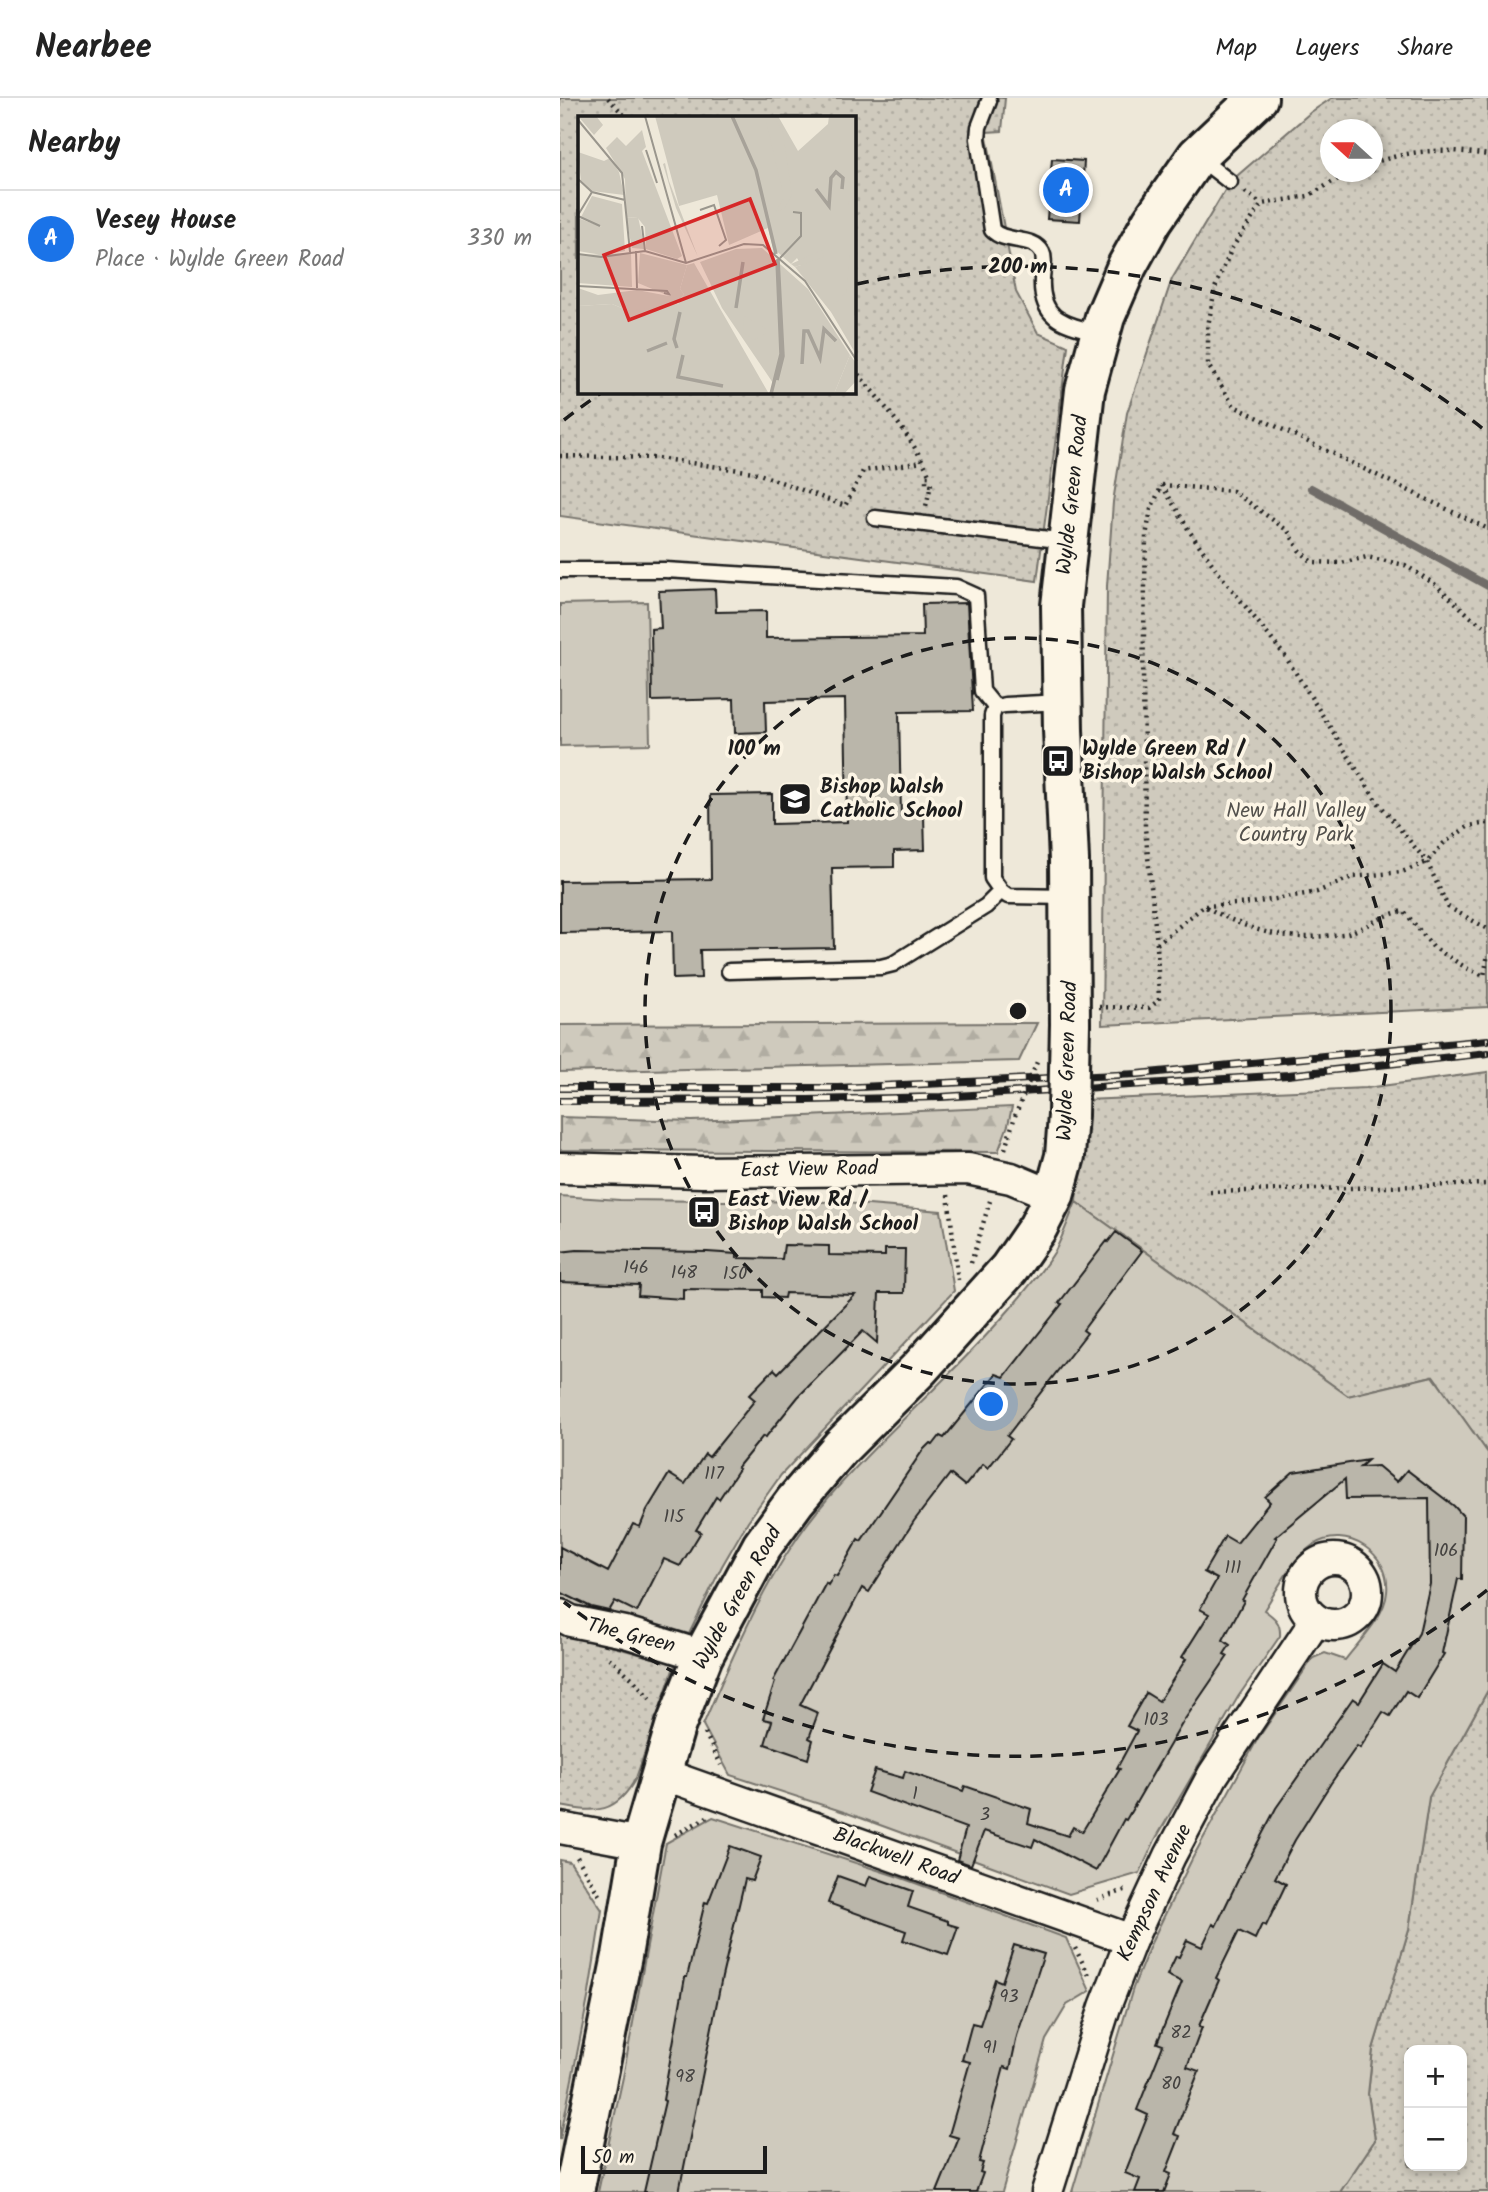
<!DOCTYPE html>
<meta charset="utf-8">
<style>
body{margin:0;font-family:Kalam,sans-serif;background:#f2f2f2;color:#222}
.controls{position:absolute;right:21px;bottom:21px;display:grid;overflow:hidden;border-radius:14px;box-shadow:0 4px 10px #0003}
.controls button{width:63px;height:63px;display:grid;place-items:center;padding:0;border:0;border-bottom:2px solid #e0e0e0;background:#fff;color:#222;font:35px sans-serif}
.compass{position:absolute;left:760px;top:21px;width:63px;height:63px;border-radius:50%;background:#fff;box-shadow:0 4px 10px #0003;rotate:291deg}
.scale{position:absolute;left:21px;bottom:18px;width:186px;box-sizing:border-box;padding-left:7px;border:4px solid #1c1c1c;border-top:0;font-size:19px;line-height:24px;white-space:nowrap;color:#1c1c1c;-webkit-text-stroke:5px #fcf5e5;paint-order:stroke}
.you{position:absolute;left:432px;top:1307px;width:24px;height:24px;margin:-18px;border:5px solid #fff;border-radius:50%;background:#1a73e8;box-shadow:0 0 0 10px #1a73e833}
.badge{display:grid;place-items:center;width:46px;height:46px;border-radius:50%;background:#1a73e8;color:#fff;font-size:23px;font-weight:700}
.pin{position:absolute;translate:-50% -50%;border:4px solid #fff;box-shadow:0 2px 7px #0006}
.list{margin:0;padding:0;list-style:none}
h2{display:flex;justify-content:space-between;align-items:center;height:91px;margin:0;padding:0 28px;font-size:30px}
h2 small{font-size:23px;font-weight:400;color:#767676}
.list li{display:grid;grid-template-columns:46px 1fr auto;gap:21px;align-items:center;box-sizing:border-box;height:98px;padding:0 28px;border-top:2px solid #e0e0e0}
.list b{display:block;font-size:26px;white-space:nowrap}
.list p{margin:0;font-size:23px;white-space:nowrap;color:#767676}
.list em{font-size:23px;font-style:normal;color:#767676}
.map{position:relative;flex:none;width:928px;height:2094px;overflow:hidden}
header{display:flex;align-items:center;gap:42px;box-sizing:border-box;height:98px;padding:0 35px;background:#fff;border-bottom:2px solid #e0e0e0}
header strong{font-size:33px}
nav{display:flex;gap:38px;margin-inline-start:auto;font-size:24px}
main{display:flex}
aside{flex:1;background:#fff}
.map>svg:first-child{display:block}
</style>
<header>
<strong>Nearbee</strong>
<nav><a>Map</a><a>Layers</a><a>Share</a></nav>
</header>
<main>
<aside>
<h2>Nearby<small></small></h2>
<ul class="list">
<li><span class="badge">A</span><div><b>Vesey House</b><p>Place · Wylde Green Road</p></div><em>330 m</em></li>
</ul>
</aside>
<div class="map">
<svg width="928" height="2094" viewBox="0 0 928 2094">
<defs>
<pattern id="grass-dots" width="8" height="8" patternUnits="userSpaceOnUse" patternTransform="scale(1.75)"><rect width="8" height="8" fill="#cfcabd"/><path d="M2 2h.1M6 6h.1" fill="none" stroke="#b1ada2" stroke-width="1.8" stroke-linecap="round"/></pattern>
<pattern id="forest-firs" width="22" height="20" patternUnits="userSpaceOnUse" patternTransform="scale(1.75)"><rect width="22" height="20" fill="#cfcabd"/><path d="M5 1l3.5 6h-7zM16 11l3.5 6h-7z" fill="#b1ada2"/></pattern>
</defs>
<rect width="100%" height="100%" fill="#eee8d9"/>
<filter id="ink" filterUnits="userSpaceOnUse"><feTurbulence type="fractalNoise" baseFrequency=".0143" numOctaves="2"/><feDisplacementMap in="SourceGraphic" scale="14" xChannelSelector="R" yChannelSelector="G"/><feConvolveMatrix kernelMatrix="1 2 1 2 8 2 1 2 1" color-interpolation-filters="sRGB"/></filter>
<g filter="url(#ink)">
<!-- grass -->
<g fill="url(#grass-dots)" stroke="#76736c" stroke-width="2" fill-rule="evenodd">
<path d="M0,0H445L442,33L426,34L456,194L478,235L508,248L477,483L0,418ZM19,19H294V294H19Z"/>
<path d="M772,0H928V909L542,927L547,488L553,404L567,315L612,181L670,84L751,14ZM771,32H813V74H771Z"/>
<path d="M928,974V1355L873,1278L788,1298L516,1104L525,1002L806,990Z"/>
<path d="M0,1534L115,1566L76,1680C56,1716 37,1715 0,1708Z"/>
<path d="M928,1592V2094H780L815,2042L808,1996L813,1951L849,1831L869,1699ZM849,1952H902V2068H849Z"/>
</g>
<!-- forest -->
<g fill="url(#forest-firs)" stroke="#76736c" stroke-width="2">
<path d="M477,925L459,963L0,974V927Z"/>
<path d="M452,1009L448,1027L438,1054L0,1052V1019L132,1023Z"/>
</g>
<!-- garden -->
<g fill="#cfcabd" stroke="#76736c" stroke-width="2">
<path d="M87,504L90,646L0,648V506Z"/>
<path d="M0,1098L60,1102L272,1104L381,1113L394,1193L221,1377L188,1423L162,1468L129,1536L106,1529L54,1524L0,1503Z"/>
<path d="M516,1104L788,1298L873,1278L928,1355V1592L869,1699L849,1831L813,1951L808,1996L815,2042L780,2094H512L573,1890L591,1845L632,1761L697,1642L753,1560L765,1555L785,1562C799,1543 825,1519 827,1494C831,1455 786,1426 753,1447C731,1462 718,1491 704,1512C714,1519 721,1524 720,1538L678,1599L595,1742L580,1775L509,1796L287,1715L170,1677L143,1627C175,1553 207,1475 258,1412C317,1341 389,1282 449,1212C465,1193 482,1174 495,1153C503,1138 509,1120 516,1104Z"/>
<path d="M153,1719L336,1778L506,1840L530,1893L507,1907L486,1942L442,2094H38L63,1979L106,1745Z"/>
<path d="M0,1762L10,1764L42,1812L29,1895L0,2042Z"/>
</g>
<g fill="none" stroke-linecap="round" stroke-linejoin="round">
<!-- stream -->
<path stroke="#6f6c67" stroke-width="8" d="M751,390L928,488"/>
</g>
<!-- building -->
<g fill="#bab6aa" stroke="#1c1c1c" stroke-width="2">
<path d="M492,61L524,63L520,123L487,121Z"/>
<path d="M155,491L156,514L206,513V540L363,538L362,506L407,505L413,613L339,614L341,718H364L365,752L334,753V769L272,770L274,850L140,852L141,880L113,881L112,833L0,835V783L151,781L150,697L212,696V726L287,724L285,601L205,603L206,634L175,635L174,601L92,603L91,531L101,530L99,493Z"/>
<path d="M556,1134L582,1153L523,1232L527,1235L447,1338L451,1341L428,1370L423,1366L405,1388L390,1376L354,1423L309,1494L302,1490L240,1607L258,1615L249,1640L253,1642L248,1661L205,1646L212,1623L203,1621L215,1584L213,1583L266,1485L268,1487L274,1477L277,1478L298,1441L301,1443L363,1352L370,1345L373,1347L380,1338L384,1340L436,1276L444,1279L502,1206L499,1205L547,1143L548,1144Z"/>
<path d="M224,1147L269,1148V1157L325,1158V1151H345L344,1195H319L317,1245L303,1233L238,1299L205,1340L203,1338L177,1370L179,1371L159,1401L156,1399L136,1432L141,1434L120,1468L104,1461L77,1514L55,1503L49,1513L31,1509L0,1494V1449L48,1474L73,1426L80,1429L87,1412L109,1376L125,1386L145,1356L149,1359L195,1302L189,1297L214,1271L218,1275L295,1197L225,1195L224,1200L203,1199V1192L123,1191V1201L78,1198L79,1187L0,1184V1154L17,1152L147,1154L177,1156V1160L222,1161Z"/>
<path d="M808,1362L800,1369L818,1368L837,1384L847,1372L894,1408L903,1418L902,1481H898L882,1555L884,1556L857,1600L846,1593L830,1618L823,1614L800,1650L797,1648L771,1685L735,1742L715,1780L726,1786L706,1828L702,1826L695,1841L679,1833L656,1880L659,1882L639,1928L642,1929L627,1969L639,1973L614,2036L620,2038L606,2074L611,2076L604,2094H575L580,2081L565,2075L588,2017L577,2012L603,1947L597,1945L622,1884L607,1877L616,1858L619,1859L627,1842L642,1849L653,1826L656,1828L678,1782L716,1710L793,1600L799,1604L823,1566L835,1574L859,1535L870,1486L869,1400L786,1401L785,1381L715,1439L717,1440L682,1502L684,1503L663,1542L670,1547L664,1556L668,1558L623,1624L566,1722L564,1721L536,1773L475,1741L472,1749L424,1733L411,1767L397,1762L406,1730L307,1694L315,1672L343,1680L345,1673L403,1693L405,1688L471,1711L468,1725L508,1738L513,1729L522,1734L560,1671L557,1670L577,1633L567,1628L586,1595L599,1603L626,1561L622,1559L649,1516L640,1511L657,1481L644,1474L665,1438L677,1445L710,1404L705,1399L733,1374Z"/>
<path d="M170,1748L201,1759L192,1783L185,1781L162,1879L119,2094H84L105,2003L103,2002L125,1879H127L145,1804L148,1805Z"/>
<path d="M278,1778L306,1788L310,1778L353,1793L348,1809L388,1823V1826L398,1829L388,1857L343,1842L346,1833L268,1805Z"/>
<path d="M454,1847L484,1856L457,1938L450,1971L444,1969L419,2064L423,2065L420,2074L423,2075L416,2094H377L399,2040L389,2037L410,1964L402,1962L412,1925L420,1927L435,1881L442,1884Z"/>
</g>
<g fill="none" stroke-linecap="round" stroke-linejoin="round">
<defs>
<g id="lane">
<path d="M429,3L419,29L418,41L432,132C445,146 472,137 482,154C486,162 482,173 482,181C480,223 506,226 539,235"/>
<path d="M638,59L670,84"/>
<path d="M315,420L506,443"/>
<path d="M0,472H105L396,489L416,498L422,593L435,609"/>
<path d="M502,604L445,607L435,609L432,618V780L441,793L448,798L508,799"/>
<path d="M169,873L321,869L333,866L426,808L441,793"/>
</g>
<g id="street">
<path d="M0,1070L142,1074L408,1071L451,1080L494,1098"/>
<circle cx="774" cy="1494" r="33"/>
<path d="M0,1517L11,1523L65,1534L143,1558"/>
<path d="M100,1675L571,1842"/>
<path d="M0,1730L81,1745"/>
<path d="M487,2094L545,1909L571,1842L610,1758L653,1677L756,1522"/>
</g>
<g id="secondary">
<path d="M510,926L509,762L503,632L501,508L525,292L545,219L567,168L592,123L637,58L698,0"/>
<path d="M14,2094L62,1858L81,1745L115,1629L143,1558L202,1448L235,1403L281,1349L359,1271L449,1171L478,1129L494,1098L505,1058L508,1017"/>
</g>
</defs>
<!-- lane casing -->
<use href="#lane" stroke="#1c1c1c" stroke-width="19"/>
<!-- street casing -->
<use href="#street" stroke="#1c1c1c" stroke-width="35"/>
<!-- secondary casing -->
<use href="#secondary" stroke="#1c1c1c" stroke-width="44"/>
<!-- path -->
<g stroke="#1c1c1c" stroke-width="4.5" stroke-dasharray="2 5" stroke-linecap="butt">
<path d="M48,0L66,19"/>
<path d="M813,65C855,51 884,50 928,57"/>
<path d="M790,74L748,98L702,106L672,150L655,190L648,228V267L674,308L928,431"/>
<path d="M685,94L702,106"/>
<path d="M294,271C322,305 352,338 370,378H366V386L371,387L366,408"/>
<path d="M0,358L96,360L194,374L285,408L303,373L363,364"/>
<path d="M602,387L630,434L658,474L725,558L816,702L867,764L888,809L928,831"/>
<path d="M602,387L673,393L728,433L739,452L752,464L781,465L807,459L845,467L876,487L911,519L928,531"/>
<path d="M645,808L692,805L757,794L792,779L842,774L867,764L884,745L909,728L928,725"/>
<path d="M597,846L644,808C687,832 724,844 773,837C780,836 788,836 794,833C812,826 825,816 844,813L873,849L908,871L924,878L928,856"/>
<path d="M539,909L589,910L599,902L597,846L585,730L583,583L586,438L591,411L602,387"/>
<path d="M445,1051L455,1018"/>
<path d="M650,1094L928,1086"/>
<path d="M388,1097L398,1182"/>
<path d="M411,1165L430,1103"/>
<path d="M49,1560L73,1581L92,1603"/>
<path d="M145,1635L161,1667"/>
<path d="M115,1737L147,1719"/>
<path d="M17,1759L39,1797"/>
<path d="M537,1802L565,1792"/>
<path d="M515,1850L529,1877"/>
</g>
<!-- lane -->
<use href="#lane" stroke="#fcf5e5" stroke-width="14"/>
<!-- street -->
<use href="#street" stroke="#fcf5e5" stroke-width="30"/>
<!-- secondary -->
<use href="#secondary" stroke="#fcf5e5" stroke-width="38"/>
<defs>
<g id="rail">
<path d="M0,990H278L578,976L928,942"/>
<path d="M0,1003L248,1002L381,999L728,977L928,955"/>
</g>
</defs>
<!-- rail casing -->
<use href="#rail" stroke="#1c1c1c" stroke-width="8"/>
<!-- rail -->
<use href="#rail" stroke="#fcf5e5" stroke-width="5" stroke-dasharray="16" stroke-linecap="butt"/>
<defs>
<path id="secondary-bridge" d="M508,1017L510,926"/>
</defs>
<!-- secondary-bridge casing -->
<use href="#secondary-bridge" stroke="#1c1c1c" stroke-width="44" stroke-linecap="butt"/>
<!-- path-bridge -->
<path stroke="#1c1c1c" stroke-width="4.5" stroke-dasharray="2 5" stroke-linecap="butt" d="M455,1018L477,964"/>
<!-- secondary-bridge -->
<use href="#secondary-bridge" stroke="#fcf5e5" stroke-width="38"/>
</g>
</g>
<!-- distance rings -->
<g fill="none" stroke="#1c1c1c" stroke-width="3.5" stroke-dasharray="12 9">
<circle cx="458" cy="913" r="373"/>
<path d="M927 1492A745 745 0 0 1 4 1504M4 322A745 745 0 0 1 41 295M297 186A745 745 0 0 1 927 334"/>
</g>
<!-- icons -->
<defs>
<symbol id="bus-square" viewBox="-11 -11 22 22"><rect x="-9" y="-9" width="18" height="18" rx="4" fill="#1c1c1c" stroke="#fcf5e5"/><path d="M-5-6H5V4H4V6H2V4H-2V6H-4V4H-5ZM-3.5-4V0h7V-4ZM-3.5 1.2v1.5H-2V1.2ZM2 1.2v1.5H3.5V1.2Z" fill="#fff"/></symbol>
<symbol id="school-square" viewBox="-11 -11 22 22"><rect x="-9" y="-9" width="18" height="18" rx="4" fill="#1c1c1c" stroke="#fcf5e5"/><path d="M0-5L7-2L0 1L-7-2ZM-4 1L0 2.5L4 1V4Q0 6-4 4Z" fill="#fff"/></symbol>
</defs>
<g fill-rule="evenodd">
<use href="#bus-square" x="479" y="644" width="38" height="38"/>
<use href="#school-square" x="216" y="682" width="38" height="38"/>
<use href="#bus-square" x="125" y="1095" width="38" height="38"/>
</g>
<g text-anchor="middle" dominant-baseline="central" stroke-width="7" stroke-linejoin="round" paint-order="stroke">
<!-- number labels -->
<g font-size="18" fill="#444240">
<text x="76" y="1170">146</text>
<text x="124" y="1175">148</text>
<text x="175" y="1176">150</text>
<text x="154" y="1376">117</text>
<text x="114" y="1419">115</text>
<text x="886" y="1453">106</text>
<text x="673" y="1470">111</text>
<text x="596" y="1622">103</text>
<text x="355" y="1696">1</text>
<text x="425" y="1717">3</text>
<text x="449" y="1899">93</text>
<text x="621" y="1935">82</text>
<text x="430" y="1950">91</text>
<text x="125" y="1979">98</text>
<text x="611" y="1986">80</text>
</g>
<!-- street labels -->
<g font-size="21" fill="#1c1c1c" stroke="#fcf5e5">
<text transform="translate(513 397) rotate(-84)">Wylde Green Road</text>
<text transform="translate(508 963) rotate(-88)">Wylde Green Road</text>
<text transform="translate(249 1072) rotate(-1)">East View Road</text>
<text transform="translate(178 1500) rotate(-61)">Wylde Green Road</text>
<text transform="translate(71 1538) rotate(14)">The Green</text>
<text transform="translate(336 1759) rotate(20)">Blackwell Road</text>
<text transform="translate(595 1795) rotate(-65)">Kempson Avenue</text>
</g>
<!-- poi labels -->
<g font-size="21" font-weight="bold" fill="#1c1c1c" stroke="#fcf5e5" text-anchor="start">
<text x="522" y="651">Wylde Green Rd /<tspan x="522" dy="24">Bishop Walsh School</tspan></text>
<text x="260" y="689">Bishop Walsh<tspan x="260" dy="24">Catholic School</tspan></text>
<text x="168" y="1102">East View Rd /<tspan x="168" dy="24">Bishop Walsh School</tspan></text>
</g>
<!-- park labels -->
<g font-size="21" fill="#52504c" stroke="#fcf5e5">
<text x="736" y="713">New Hall Valley<tspan x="736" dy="24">Country Park</tspan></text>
</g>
</g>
<!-- overview -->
<g transform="translate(18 18)">
<rect width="278" height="278" fill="#eee8d9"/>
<path d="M77,0H200L220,35L250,8L251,0H278L276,235L253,196L217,151L223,149L219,142L213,148L195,132L190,112L151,129L139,79L101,90ZM60,101L64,119L66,133L54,132L48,102ZM184,132L230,173L272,239L256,278L195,277V267L144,192L122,146L158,133ZM116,147L191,278H0V190L34,188L46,193L100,188L106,178L102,173L109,149Z" fill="#cfcabd"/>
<path d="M251,0H278L273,8L277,38L273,39L251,9ZM87,47L91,65L120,141L98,92L85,48ZM279,82L278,153L275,155L278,197L268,214L247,188L257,187L268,177L275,100L270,86Z" fill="#cfcabd"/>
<path d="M187,0H196L205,17L214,79L206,93L197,96L206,82ZM165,199L188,213V217L176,224L166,217Z" fill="#cfcabd"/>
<path d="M0,0H18L25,9L16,19ZM64,14L68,31L64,35L104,140L99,143L68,133L67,111L59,101L48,102L47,63L28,32L39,21L48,30ZM0,36L26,45L32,42L41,56L46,79L14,75L3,66ZM14,80L44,88L47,135L24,139L0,135V102L24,111L3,101ZM244,134L246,141L217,151L213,148ZM53,137L54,171L0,167V139ZM62,137L109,149L102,173L106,178L99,188L51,195L34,188L0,190V172L20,179L59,174L91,180L60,167ZM272,239L278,247V265L266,278H256Z" fill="#cfcabd"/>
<path fill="none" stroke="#a7a299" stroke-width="3.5" d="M154,0L178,54L198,138M238,73L251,90L253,62L258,56L265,62L264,73M158,192L165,146M99,232L96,223L102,196M69,235L89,227M105,239L100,261L145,270M224,248L226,215H230L242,242L246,213L258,225M199,264L205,240L200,143M193,278L203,238L199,144"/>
<path fill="none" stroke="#9a968d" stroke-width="2" d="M67,0L108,147M0,4L44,57L52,136M68,34L79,67M0,63L14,76L47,84M122,94L136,89L148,124L141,130M0,99L14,76M0,100L22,110M64,110L67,135M58,135L59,172M0,138L23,141L67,135L108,147L166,128L185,129L227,165L279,245M202,142L223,120V97L215,96M0,170L89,175L91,178L86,177"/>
<path fill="#d62828" fill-opacity="0.15" stroke="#d62828" stroke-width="3.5" d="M172,83L197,148L51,204L26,139Z"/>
<rect width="278" height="278" fill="none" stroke="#1c1c1c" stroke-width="3.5"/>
</g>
<circle cx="458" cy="913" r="10" fill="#1c1c1c" stroke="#fcf5e5" stroke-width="3.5"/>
<g font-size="21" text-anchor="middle" font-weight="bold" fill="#1c1c1c" stroke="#fcf5e5" stroke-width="7" stroke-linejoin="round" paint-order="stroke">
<text x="458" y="175">200 m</text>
<text x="194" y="657">100 m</text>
</g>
</svg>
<div class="controls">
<button>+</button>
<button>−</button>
</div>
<svg class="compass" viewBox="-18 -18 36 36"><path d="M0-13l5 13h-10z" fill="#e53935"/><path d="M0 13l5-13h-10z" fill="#767676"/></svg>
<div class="scale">50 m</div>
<div class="you"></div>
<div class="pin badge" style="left:506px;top:92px">A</div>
</div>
</main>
